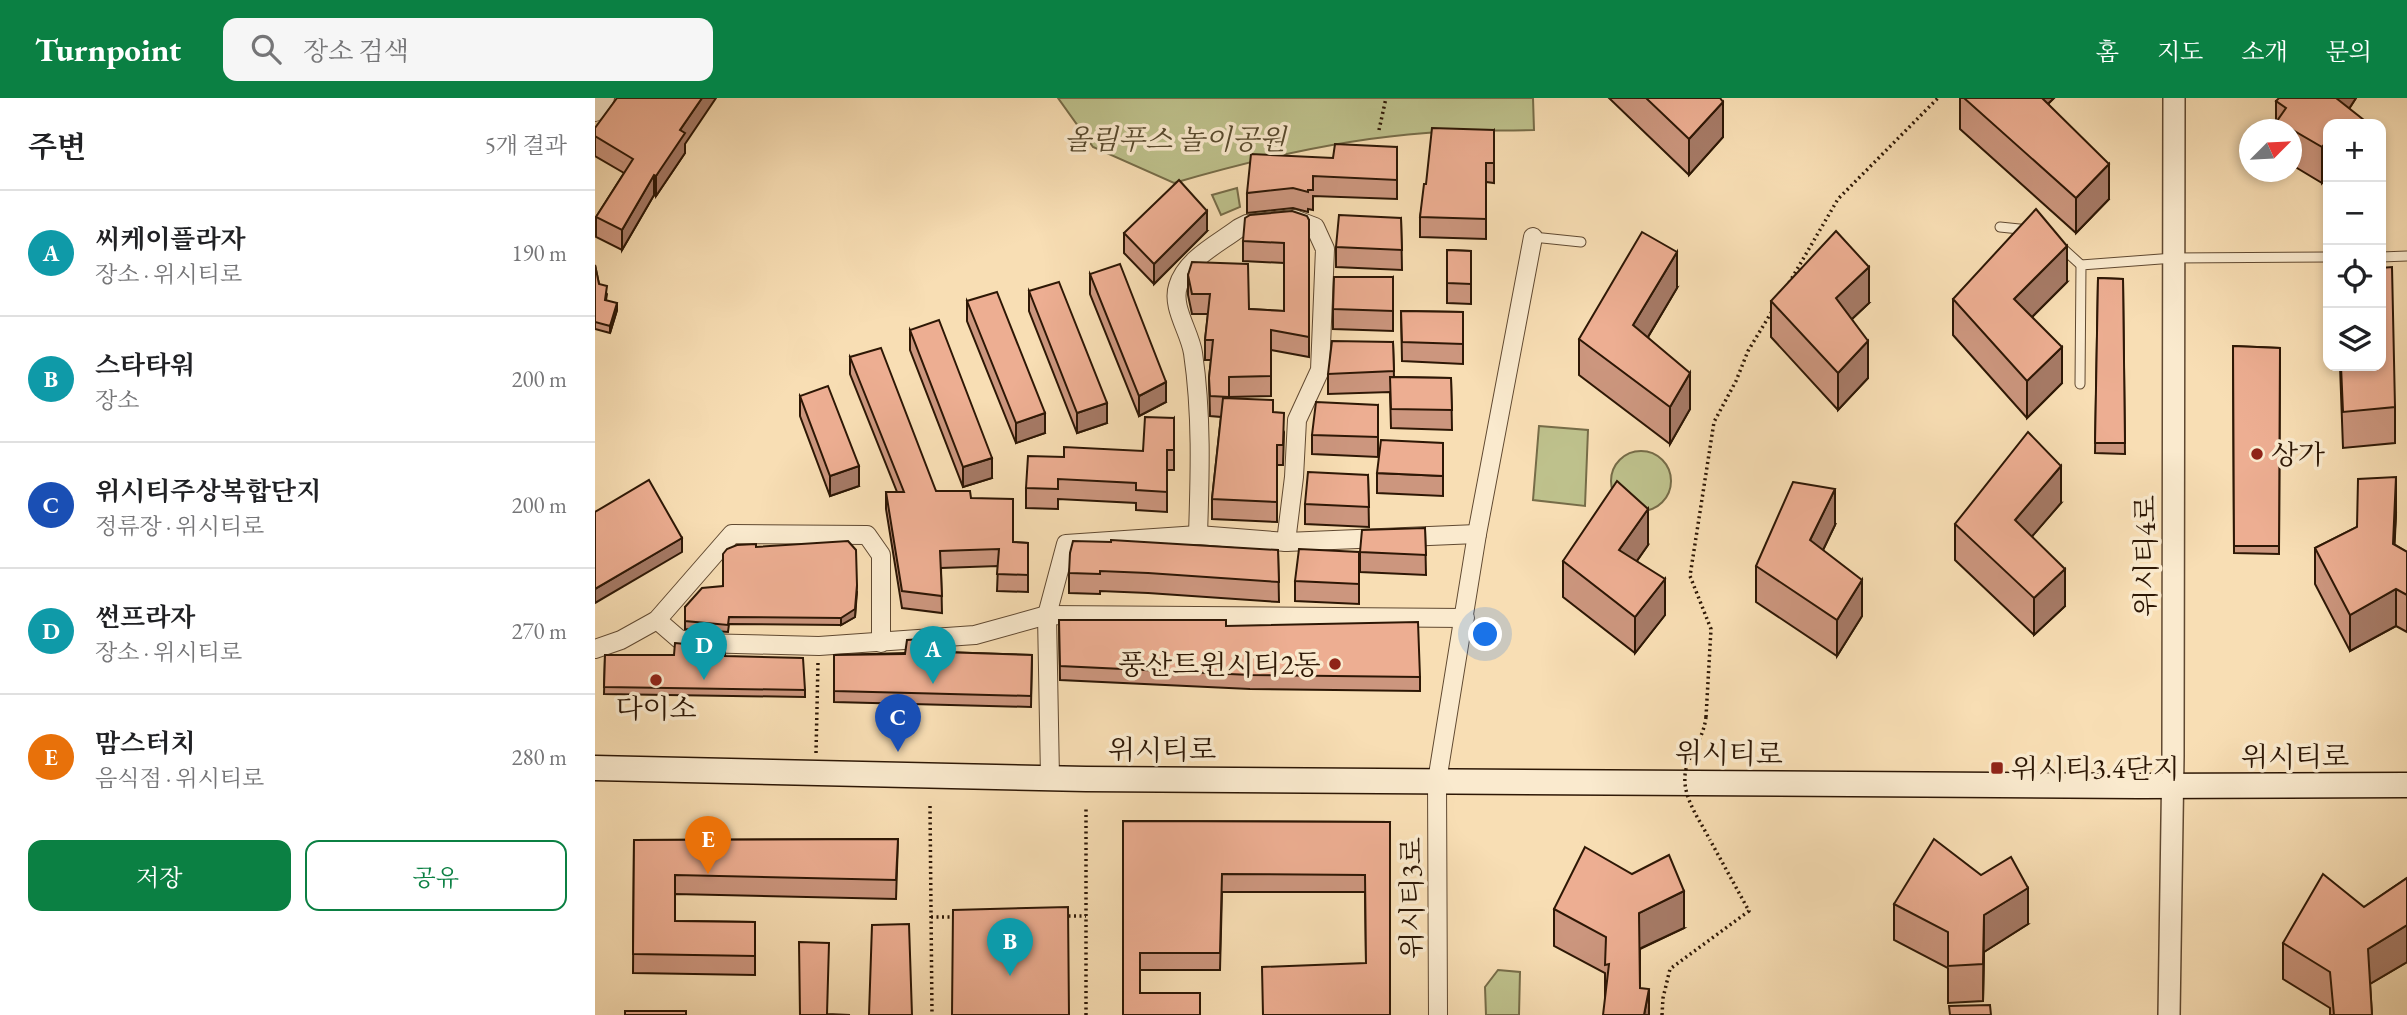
<!DOCTYPE html>
<html lang="ko">
<meta charset="utf-8">
<style>
body{margin:0;font-family:"EB Garamond","Noto Serif KR",serif;background:#f6f6f6;color:#202124}
.controls{position:absolute;right:21px;top:21px;display:grid;overflow:hidden;border-radius:14px;box-shadow:0 4px 10px #0003}
.controls button{width:63px;height:63px;display:grid;place-items:center;padding:0;border:0;border-bottom:2px solid #e0e0e0;background:#fff;color:#202124;font:35px sans-serif}
.compass{position:absolute;left:1644px;top:21px;width:63px;height:63px;border-radius:50%;background:#fff;box-shadow:0 4px 10px #0003;rotate:66deg}
.you{position:absolute;left:891px;top:537px;width:24px;height:24px;margin:-18px;border:5px solid #fff;border-radius:50%;background:#1a73e8;box-shadow:0 0 0 10px #1a73e833}
.badge{display:grid;place-items:center;width:46px;height:46px;border-radius:50%;background:#0b8043;color:#fff;font-size:23px;font-weight:700}
.pin{position:absolute;translate:-50% -58px;filter:drop-shadow(0 2px 4px #0008)}
.pin::after{content:'';position:absolute;top:37px;width:24px;height:21px;background:inherit;clip-path:polygon(0 0,100% 0,50% 100%)}
.list{margin:0;padding:0;list-style:none}
h2{display:flex;justify-content:space-between;align-items:center;height:91px;margin:0;padding:0 28px;font-size:30px}
h2 small{font-size:23px;font-weight:400;color:#757577}
.list li{display:grid;grid-template-columns:46px 1fr auto;gap:21px;align-items:center;box-sizing:border-box;height:126px;padding:0 28px;border-top:2px solid #e0e0e0}
.list b{display:block;font-size:26px;white-space:nowrap}
.list p{margin:0;font-size:23px;white-space:nowrap;color:#757577}
.list em{font-size:23px;font-style:normal;color:#757577}
.actions{display:flex;gap:14px;padding:21px 28px}
.actions a{flex:1;padding:16px 0;border:2px solid #0b8043;border-radius:14px;text-align:center;font-size:24px;color:#0b8043}
.actions .main{background:#0b8043;color:#fff}
.icon{flex:none;width:38px;height:38px;fill:none;stroke:currentColor;stroke-width:2;stroke-linecap:round;stroke-linejoin:round}
.map{position:relative;flex:none;width:1812px;height:917px;overflow:hidden}
header{display:flex;align-items:center;gap:42px;box-sizing:border-box;height:98px;padding:0 35px;background:#0b8043;color:#fff}
header strong{font-size:33px}
nav{display:flex;gap:38px;margin-inline-start:auto;font-size:24px}
.search{width:490px;height:63px;background:#f6f6f6;display:flex;align-items:center;gap:18px;box-sizing:border-box;padding:0 24px;border-radius:14px;color:#757577;font-size:26px}
main{display:flex}
aside{flex:1;background:#fff}
.map>svg:first-child{display:block}
</style>
<header>
<strong>Turnpoint</strong>
<div class="search"><svg class="icon" aria-label="search" viewBox="0 0 24 24"><circle cx="10" cy="10" r="6"/><path d="M15 15l6 6"/></svg>장소 검색</div>
<nav><a>홈</a><a>지도</a><a>소개</a><a>문의</a></nav>
</header>
<main>
<aside>
<h2>주변<small>5개 결과</small></h2>
<ul class="list">
<li><span class="badge" style="background:#0f9aa8">A</span><div><b>씨케이플라자</b><p>장소 · 위시티로</p></div><em>190 m</em></li>
<li><span class="badge" style="background:#0f9aa8">B</span><div><b>스타타워</b><p>장소</p></div><em>200 m</em></li>
<li><span class="badge" style="background:#1a4fb4">C</span><div><b>위시티주상복합단지</b><p>정류장 · 위시티로</p></div><em>200 m</em></li>
<li><span class="badge" style="background:#0f9aa8">D</span><div><b>썬프라자</b><p>장소 · 위시티로</p></div><em>270 m</em></li>
<li><span class="badge" style="background:#e8710a">E</span><div><b>맘스터치</b><p>음식점 · 위시티로</p></div><em>280 m</em></li>
</ul>
<div class="actions"><a class="main">저장</a><a>공유</a></div>
</aside>
<div class="map">
<svg width="1812" height="917" viewBox="0 0 1812 917">
<rect width="100%" height="100%" fill="#f8deb4"/>
<filter id="stains"><feTurbulence type="fractalNoise" baseFrequency=".00286" numOctaves="4"/><feColorMatrix values="0 0 0 0 .2 0 0 0 0 .09 0 0 0 0 .02 0 0 0 .5 -.17"/></filter>
<radialGradient id="worn" r=".72"><stop offset=".6" stop-color="#630" stop-opacity="0"/><stop offset="1" stop-color="#630" stop-opacity=".3"/></radialGradient>
<!-- green -->
<g fill="#bec18c" stroke="#766c48" stroke-width="2">
<path d="M463,0H938L939,32C903,33 867,32 831,35C746,41 661,61 579,85L498,49Z"/>
<path d="M642,90L645,109L626,117L617,97Z"/>
<path d="M944,328L993,332L990,408L938,402Z"/>
<circle cx="1046" cy="383" r="30"/>
<path d="M903,872L925,874L924,917H891L890,889Z"/>
</g>
<g fill="none" stroke-linecap="round" stroke-linejoin="round">
<defs>
<g id="service">
<path d="M1405,129L1434,132"/>
<path d="M938,139L986,144"/>
<path d="M1464,147L1486,167"/>
<path d="M1786,159L1812,158"/>
<path d="M1485,286L1486,167L1579,160L1733,159"/>
</g>
<g id="minor">
<path d="M0,14L10,0"/>
<path d="M603,437C605,376 607,316 598,255C595,234 576,209 583,188C591,161 623,146 644,130L652,126L699,121L720,129L730,151L725,272L702,322L699,379L691,444"/>
<path d="M62,522L84,541L104,545L224,548L380,537L452,517L870,520"/>
<path d="M0,551L26,542L62,522L137,436L272,437L286,457V545"/>
<path d="M455,680L452,517L471,446L603,437L691,444L882,436"/>
<path d="M843,917L842,683L882,436L938,139"/>
</g>
<path id="tertiary" d="M1574,917L1578,658L1579,0"/>
<path id="secondary" d="M0,670L491,681L1544,688L1812,687"/>
</defs>
<!-- service casing -->
<use href="#service" stroke="#604931" stroke-width="11"/>
<!-- minor casing -->
<use href="#minor" stroke="#604931" stroke-width="20"/>
<!-- tertiary casing -->
<use href="#tertiary" stroke="#604931" stroke-width="24"/>
<!-- secondary casing -->
<use href="#secondary" stroke="#2d1705" stroke-width="27"/>
<!-- path -->
<g stroke="#2d1705" stroke-width="3.5" stroke-dasharray="2 3.5" stroke-linecap="butt">
<path d="M784,32L791,0"/>
<path d="M1194,185L1243,101L1343,0"/>
<path d="M1111,619L1116,531L1095,478L1119,324L1141,283L1153,253L1179,210"/>
<path d="M221,655L223,564"/>
<path d="M335,708L337,917"/>
<path d="M468,818H491"/>
<path d="M336,819H363"/>
<path d="M491,917V711"/>
<path d="M1067,917L1068,900L1075,871L1154,813L1115,742"/>
</g>
<!-- service -->
<use href="#service" stroke="#faeace" stroke-width="9"/>
<!-- minor -->
<use href="#minor" stroke="#faeace" stroke-width="18"/>
<!-- tertiary -->
<use href="#tertiary" stroke="#faeace" stroke-width="21"/>
<!-- secondary -->
<use href="#secondary" stroke="#faeace" stroke-width="24"/>
<!-- path-bridge -->
<path stroke="#2d1705" stroke-width="3.5" stroke-dasharray="2 3.5" stroke-linecap="butt" d="M1111,619C1109,635 1102,646 1095,660C1080,690 1101,715 1115,742"/>
</g>
<!-- wall -->
<g fill="#cc967e" stroke="#2d1705" stroke-width="2">
<path d="M1014,0H1125L1128,39L1094,77Z"/>
<path d="M1365,0H1459L1453,6L1514,101L1481,135L1365,31Z"/>
<path d="M1761,0L1754,11L1733,26V78L1727,85L1697,67V32H1681V3Z"/>
<path d="M0,30L90,46V55L61,98L59,97L27,152L1,139V119L29,75L0,58Z"/>
<path d="M899,32V85L891,84V141L825,139V119L831,86Z"/>
<path d="M802,49V101L718,98V112L713,111V114L698,110L652,115V95L738,60Z"/>
<path d="M806,120L807,172L741,169V149Z"/>
<path d="M714,122V259L676,252V298L634,299V300L678,314L689,334L688,367H682V424L617,421V401L626,319L615,318L614,280L616,262H610V242L613,216H597L593,197V177L654,211L689,213V165L648,163V143Z"/>
<path d="M612,133L559,186L529,155V135Z"/>
<path d="M852,152L876,153V206L852,205Z"/>
<path d="M0,167L4,186L12,196L11,202L22,212L15,235L0,231Z"/>
<path d="M495,176L571,304L544,318L495,196Z"/>
<path d="M798,179V233L738,231V211Z"/>
<path d="M1503,180L1528,181L1530,356L1500,355Z"/>
<path d="M1472,184L1437,219L1467,285L1432,320L1358,237V201Z"/>
<path d="M1082,190L1053,239L1095,311L1075,346L984,277V241Z"/>
<path d="M434,193L512,325L482,335L434,213Z"/>
<path d="M372,203L450,335L421,345L372,223Z"/>
<path d="M1176,203L1274,205L1257,221L1273,280L1243,312L1176,239Z"/>
<path d="M806,213L868,214V266L807,263Z"/>
<path d="M315,232L397,380L368,389L315,252Z"/>
<path d="M798,244L799,279L856,280L857,332L796,330L795,294L733,296V276Z"/>
<path d="M1638,248L1685,250L1684,456L1639,455Z"/>
<path d="M255,259L341,393L376,400L418,444L433,445V494L402,493L403,468L346,470L347,515L307,510L291,411V394H302L255,276Z"/>
<path d="M1745,268H1786L1800,309V345L1748,350Z"/>
<path d="M205,298L264,388L235,398L205,318Z"/>
<path d="M783,307V359L717,356V337Z"/>
<path d="M579,320V372H572V414L541,412V405L463,401V411L431,410V390L548,353Z"/>
<path d="M782,375L848,378V398L782,395Z"/>
<path d="M773,377L774,429L710,426V406Z"/>
<path d="M1466,405L1437,438L1470,508L1439,537L1360,462V426Z"/>
<path d="M1801,416L1799,446L1812,454V534L1801,528L1755,553L1720,486V450L1762,429Z"/>
<path d="M1240,427L1228,452L1267,518L1242,558L1161,504V468Z"/>
<path d="M830,430L831,477L765,474V454Z"/>
<path d="M1053,447L1042,463L1070,517L1040,555L968,499V463Z"/>
<path d="M161,449L262,494L260,519L246,527L134,526L133,534L90,531V509L128,488Z"/>
<path d="M683,452L684,504L553,495L505,493V496L474,495V475Z"/>
<path d="M764,454V506L700,503V483Z"/>
<path d="M464,522L631,528L825,579V593L655,591L465,582Z"/>
<path d="M347,554L437,557L436,609L239,604V557Z"/>
<path d="M10,557L130,558L210,592V599L9,596Z"/>
<path d="M528,723L795,724L771,865L770,794H627L625,872H545L528,917Z"/>
<path d="M303,741L301,801L80,796V823L160,824V877L38,875L39,742Z"/>
<path d="M1812,780V864L1775,886L1777,917H1735V910L1688,881V845L1769,809Z"/>
<path d="M1299,806L1433,826L1389,854L1388,903L1353,905V870L1299,842Z"/>
<path d="M959,811L1089,830L1045,851V890L1054,917L1010,899V875L959,848Z"/>
</g>
<!-- shaded-wall -->
<g fill="#a67a66" stroke="#2d1705" stroke-width="2">
<path d="M107,0H121L90,46V55L61,98V78L85,32Z"/>
<path d="M1435,0H1459L1435,23Z"/>
<path d="M1739,0H1761L1744,26Z"/>
<path d="M1128,4V39L1094,77V41Z"/>
<path d="M1733,42V78L1727,85V49Z"/>
<path d="M1514,66V101L1481,135V100Z"/>
<path d="M59,77V97L27,152V132Z"/>
<path d="M612,113V133L559,186V166Z"/>
<path d="M1472,148V184L1419,237V201Z"/>
<path d="M1082,154V190L1038,264V227Z"/>
<path d="M1274,169V205L1241,236V200Z"/>
<path d="M22,205V212L15,235V228Z"/>
<path d="M1273,243V280L1243,312V275Z"/>
<path d="M1467,249V285L1432,320V283Z"/>
<path d="M1095,275V311L1075,346V309Z"/>
<path d="M571,284V304L544,318V298Z"/>
<path d="M512,305V325L482,335V315Z"/>
<path d="M450,315V335L421,345V325Z"/>
<path d="M397,360V380L368,389V369Z"/>
<path d="M264,368V388L235,398V378Z"/>
<path d="M1466,368V405L1420,458V422Z"/>
<path d="M1801,379V416L1798,482V446Z"/>
<path d="M1240,391V427L1215,479V442Z"/>
<path d="M1053,411V447L1024,488V452Z"/>
<path d="M87,440V454L0,505V491Z"/>
<path d="M1470,471V508L1439,537V500Z"/>
<path d="M1070,481V517L1040,555V519Z"/>
<path d="M1267,482V518L1242,558V522Z"/>
<path d="M262,487L260,519L246,527V520Z"/>
<path d="M1801,491V528L1755,553V517Z"/>
<path d="M1433,790V826L1389,854L1388,903L1389,817Z"/>
<path d="M1089,793V830L1044,851V815Z"/>
<path d="M1812,827V864L1773,887V851Z"/>
<path d="M1054,891V917H1049Z"/>
</g>
<!-- building -->
<g fill="#edae92" stroke="#2d1705" stroke-width="2">
<path d="M22,0H107L85,32L90,35L61,78L59,77L27,132L1,119L38,61L0,38V30Z"/>
<path d="M1051,0H1125L1128,4L1094,41Z"/>
<path d="M1369,0H1447L1514,66L1481,100Z"/>
<path d="M1684,0H1741L1774,26H1733V42L1727,49L1682,23L1691,10L1681,3Z"/>
<path d="M837,30L899,32V65H891V121L825,119L829,86H831Z"/>
<path d="M740,46L802,49V82L718,78V92H713V94L698,90L652,95L656,56L738,60Z"/>
<path d="M584,82L612,113L559,166L529,135Z"/>
<path d="M1441,111L1472,148L1419,201L1467,249L1432,283L1358,201Z"/>
<path d="M697,113L712,118L714,122V239L676,232V278L634,279V299L615,298L614,280L618,242H610L615,196H597L593,177L597,164L653,166L654,211L689,213V145L648,143L650,120L655,117Z"/>
<path d="M744,117L806,120L807,152L741,149Z"/>
<path d="M1241,133L1274,169L1241,200L1273,243L1243,275L1176,203Z"/>
<path d="M1047,134L1082,154L1038,227L1095,275L1075,309L984,241Z"/>
<path d="M852,152L876,153V186L852,185Z"/>
<path d="M525,166L571,284L544,298L495,176Z"/>
<path d="M0,167L4,186L12,188L10,202L22,205L15,228L0,224Z"/>
<path d="M1797,169L1800,309L1748,314L1746,268H1786V170Z"/>
<path d="M739,179H798V213L738,211Z"/>
<path d="M1503,180L1528,181L1530,345H1500Z"/>
<path d="M464,184L512,305L482,315L434,193Z"/>
<path d="M402,194L450,315L421,325L372,203Z"/>
<path d="M806,213L868,214V246L807,244Z"/>
<path d="M344,222L397,360L368,369L315,232Z"/>
<path d="M737,243L798,244L799,273L733,276Z"/>
<path d="M1638,248L1685,250L1684,448H1639Z"/>
<path d="M286,250L341,393H375L376,400L418,401V444L433,445V477L402,476L404,451L345,453L347,498L307,493L291,394H309L255,259Z"/>
<path d="M795,279L856,280L857,312L796,311Z"/>
<path d="M233,288L264,368L235,378L205,298Z"/>
<path d="M628,300L678,302V314L689,315L688,347H682V404L617,401Z"/>
<path d="M721,304L783,307V339L717,337Z"/>
<path d="M550,319L579,320V352H572V394L541,392V385L463,381V391L431,390L433,358L469,359V349L548,353Z"/>
<path d="M1433,334L1466,368L1420,422L1470,471L1439,500L1360,426Z"/>
<path d="M786,342L848,345V378L782,375Z"/>
<path d="M713,374L773,377L774,409L710,406Z"/>
<path d="M1801,379L1798,446L1812,454V497L1801,491L1755,517L1720,450L1762,429L1763,381Z"/>
<path d="M54,382L87,440L0,491V414Z"/>
<path d="M1022,383L1053,411L1024,452L1070,481L1040,519L968,463Z"/>
<path d="M1198,384L1240,391L1215,442L1267,482L1242,522L1161,468Z"/>
<path d="M830,430L831,457L765,454L767,432Z"/>
<path d="M516,442L683,452L684,484L553,475L505,473V476L474,475L475,455L478,443L516,444Z"/>
<path d="M253,443L261,452L262,487L260,511L246,520L134,519L133,527L90,523V509L107,490L128,488V456L132,451L142,447L161,446V449Z"/>
<path d="M704,451L764,454V486L700,483Z"/>
<path d="M464,522H631V528L823,524L825,579L655,577L465,568Z"/>
<path d="M346,540L347,554L437,557L436,598L239,593V557L310,556L312,542Z"/>
<path d="M80,545L130,550V558L208,560L210,592L9,589L10,557H79Z"/>
<path d="M528,723L795,724V917H668L667,869L771,865L770,777L627,776L625,855H545V895H605V917H528Z"/>
<path d="M303,741L301,782L80,777V823L160,824V858L38,856L39,742Z"/>
<path d="M1339,741L1386,777L1416,759L1433,790L1389,817L1388,866L1353,868V834L1299,806Z"/>
<path d="M990,749L1037,776L1074,757L1089,793L1044,815L1045,890L1054,891L1049,917H1008L1014,866L1010,867L1011,839L959,811Z"/>
<path d="M1728,776L1769,809L1812,780V827L1773,851L1777,917H1739L1735,874L1688,845Z"/>
<path d="M473,809L474,917H357L358,812Z"/>
<path d="M314,826L317,917H274L277,827Z"/>
<path d="M204,844L234,845L232,916L255,917H205Z"/>
<path d="M1395,907L1396,917H1355L1354,908Z"/>
<rect x="30" y="913" width="61" height="4"/>
</g>
<!-- markers -->
<g fill="#8f2418" stroke="#faeace" stroke-width="2.5">
<circle cx="1662" cy="356" r="7"/>
<circle cx="740" cy="566" r="7"/>
<circle cx="61" cy="582" r="7"/>
<rect x="1395" y="663" width="14" height="14" rx="3.5"/>
</g>
<g text-anchor="middle" dominant-baseline="central" stroke-width="7" stroke-linejoin="round" paint-order="stroke">
<!-- park labels -->
<g font-size="28" font-style="italic" fill="#584a2e" stroke="#faeace">
<text x="580" y="41">올림푸스 놀이공원</text>
</g>
<!-- poi labels -->
<g font-size="28" fill="#2d1705" stroke="#faeace" text-anchor="start">
<text x="1676" y="356">상가</text>
<text x="726" y="566" text-anchor="end">풍산트윈시티2동</text>
<text x="61" y="610" text-anchor="middle">다이소</text>
<text x="1416" y="670">위시티3.4단지</text>
</g>
<!-- street labels -->
<g font-size="28" fill="#2d1705" stroke="#faeace">
<text transform="translate(1550 458) rotate(-90)">위시티4로</text>
<text x="567" y="651">위시티로</text>
<text transform="translate(1134 655) rotate(1)">위시티로</text>
<text x="1700" y="658">위시티로</text>
<text transform="translate(816 800) rotate(-90)">위시티3로</text>
</g>
</g>
<rect width="100%" height="100%" filter="url(#stains)"/>
<rect width="100%" height="100%" fill="url(#worn)"/>
</svg>
<div class="controls">
<button>+</button>
<button>−</button>
<button><svg class="icon" aria-label="locate" viewBox="0 0 24 24"><circle cx="12" cy="12" r="6"/><path d="M12 2v4M12 18v4M2 12h4M18 12h4"/></svg></button>
<button><svg class="icon" aria-label="layers" viewBox="0 0 24 24"><path d="M12 4l9 5-9 5-9-5zM3 14l9 5 9-5"/></svg></button>
</div>
<svg class="compass" viewBox="-18 -18 36 36"><path d="M0-13l5 13h-10z" fill="#e53935"/><path d="M0 13l5-13h-10z" fill="#757577"/></svg>
<div class="you"></div>
<div class="pin badge" style="left:338px;top:586px;background:#0f9aa8">A</div>
<div class="pin badge" style="left:415px;top:878px;background:#0f9aa8">B</div>
<div class="pin badge" style="left:303px;top:654px;background:#1a4fb4">C</div>
<div class="pin badge" style="left:109px;top:582px;background:#0f9aa8">D</div>
<div class="pin badge" style="left:113px;top:776px;background:#e8710a">E</div>
</div>
</main>
